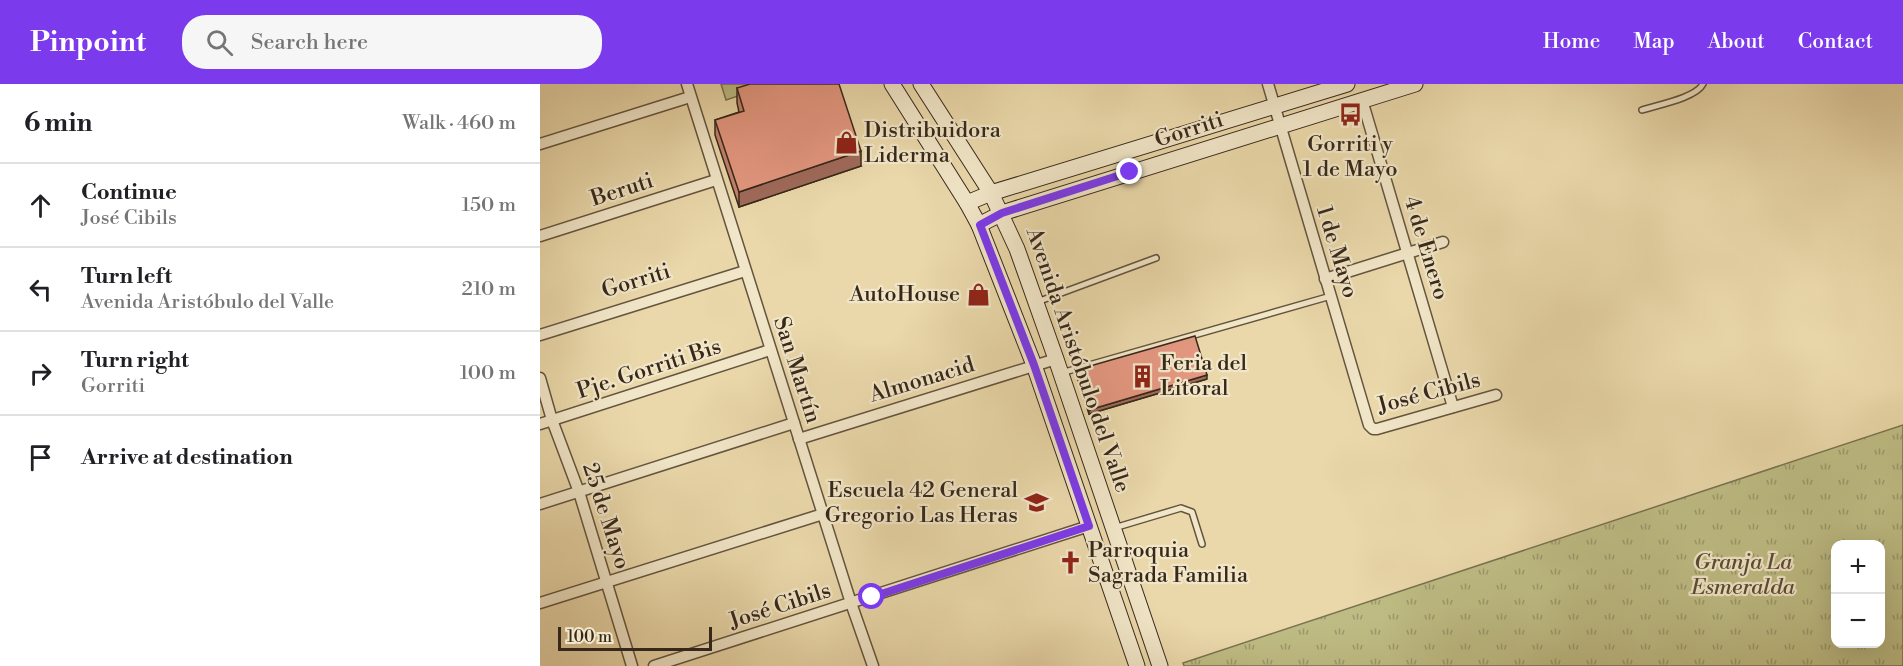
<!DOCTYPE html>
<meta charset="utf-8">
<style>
body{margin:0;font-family:"Libre Bodoni",serif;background:#f6f6f6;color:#202124}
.controls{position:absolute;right:18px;bottom:18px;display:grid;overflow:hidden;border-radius:12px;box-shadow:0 6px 24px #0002}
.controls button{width:54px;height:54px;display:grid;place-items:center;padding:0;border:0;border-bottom:2px solid #e0e0e0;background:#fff;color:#202124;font:30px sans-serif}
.scale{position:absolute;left:18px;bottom:15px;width:154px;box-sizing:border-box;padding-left:6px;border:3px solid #37281b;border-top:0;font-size:16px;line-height:21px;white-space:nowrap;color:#37281b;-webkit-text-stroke:4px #f1e6c8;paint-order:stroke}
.stop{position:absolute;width:18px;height:18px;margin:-14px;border:4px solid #7c3aed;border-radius:50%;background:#fff}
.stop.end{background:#7c3aed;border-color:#fff;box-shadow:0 2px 6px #0008}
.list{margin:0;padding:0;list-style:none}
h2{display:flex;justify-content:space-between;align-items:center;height:78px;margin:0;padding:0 24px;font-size:26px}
h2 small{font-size:20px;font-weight:400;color:#757577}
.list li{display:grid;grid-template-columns:39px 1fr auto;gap:18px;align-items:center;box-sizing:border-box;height:84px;padding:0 24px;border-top:2px solid #e0e0e0}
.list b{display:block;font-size:22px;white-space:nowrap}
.list p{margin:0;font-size:20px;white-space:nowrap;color:#757577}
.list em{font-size:20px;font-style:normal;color:#757577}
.icon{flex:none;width:33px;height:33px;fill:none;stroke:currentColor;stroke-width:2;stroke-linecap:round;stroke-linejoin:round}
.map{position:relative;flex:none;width:1363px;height:582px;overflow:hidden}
header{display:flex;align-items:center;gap:36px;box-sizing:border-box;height:84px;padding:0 30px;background:#7c3aed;color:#fff}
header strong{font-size:28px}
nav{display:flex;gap:33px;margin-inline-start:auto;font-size:21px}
.search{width:420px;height:54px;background:#f6f6f6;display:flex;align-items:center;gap:15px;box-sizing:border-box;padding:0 21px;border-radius:24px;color:#757577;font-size:22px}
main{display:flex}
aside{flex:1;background:#fff}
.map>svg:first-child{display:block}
</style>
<header>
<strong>Pinpoint</strong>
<div class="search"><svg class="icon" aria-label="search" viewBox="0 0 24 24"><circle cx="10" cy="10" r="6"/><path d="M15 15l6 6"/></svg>Search here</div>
<nav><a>Home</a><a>Map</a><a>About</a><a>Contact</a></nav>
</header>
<main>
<aside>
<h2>6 min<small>Walk · 460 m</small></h2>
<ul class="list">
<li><svg class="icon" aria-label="ahead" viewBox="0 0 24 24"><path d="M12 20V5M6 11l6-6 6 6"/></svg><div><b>Continue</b><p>José Cibils</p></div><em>150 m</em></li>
<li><svg class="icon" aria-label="left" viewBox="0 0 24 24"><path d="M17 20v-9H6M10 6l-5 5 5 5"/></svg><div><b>Turn left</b><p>Avenida Aristóbulo del Valle</p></div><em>210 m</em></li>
<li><svg class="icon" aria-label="right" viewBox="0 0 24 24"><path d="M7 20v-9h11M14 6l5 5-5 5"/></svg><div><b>Turn right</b><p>Gorriti</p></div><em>100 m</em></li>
<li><svg class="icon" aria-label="arrive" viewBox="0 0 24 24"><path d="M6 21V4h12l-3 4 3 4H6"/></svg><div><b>Arrive at destination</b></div></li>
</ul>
</aside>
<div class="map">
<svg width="1363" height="582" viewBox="0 0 1363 582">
<defs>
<pattern id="grass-tufts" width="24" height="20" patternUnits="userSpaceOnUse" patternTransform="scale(1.5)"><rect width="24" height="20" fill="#bebc84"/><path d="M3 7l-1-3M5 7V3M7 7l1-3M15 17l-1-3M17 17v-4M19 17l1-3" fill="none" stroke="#9b996b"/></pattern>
</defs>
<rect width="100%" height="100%" fill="#ead8aa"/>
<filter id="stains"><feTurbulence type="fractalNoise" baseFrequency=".00333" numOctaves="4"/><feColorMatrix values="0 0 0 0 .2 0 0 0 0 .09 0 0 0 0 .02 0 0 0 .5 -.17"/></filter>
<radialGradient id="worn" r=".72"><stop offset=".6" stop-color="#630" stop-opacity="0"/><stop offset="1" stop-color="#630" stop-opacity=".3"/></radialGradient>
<!-- grass -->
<path fill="url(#grass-tufts)" stroke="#7a7250" stroke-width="1.5" fill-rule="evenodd" d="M1363,341V582H644L643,579ZM1296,460H1340V560H1296Z"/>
<!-- garden -->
<path fill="#bebc84" stroke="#7a7250" stroke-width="1.5" d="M181,0H234L186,16Z"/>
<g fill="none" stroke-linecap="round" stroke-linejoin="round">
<defs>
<g id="lane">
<path d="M1102,26C1117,21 1156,14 1163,0"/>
<path d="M497,218L616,174"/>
<path d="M521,289L791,212"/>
<path d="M574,444L641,424L652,428L662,460"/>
</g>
<g id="street">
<path d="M147,0L311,519L333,582"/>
<path d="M728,0L829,341L833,345H837L956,311"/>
<path d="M822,16L913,323"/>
<path d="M0,60L150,13"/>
<path d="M0,152L176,96"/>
<path d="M785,195L903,158"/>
<path d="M0,251L205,187"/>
<path d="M0,294L12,336L39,408L92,582"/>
<path d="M0,340L230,266"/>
<path d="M259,355L516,275"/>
<path d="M0,420L254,339"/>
<path d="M0,519L283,430"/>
<path d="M114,582L549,442"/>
</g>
<g id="secondary">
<path d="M352,0L427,119L439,141L494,281L597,582"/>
<path d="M381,0L451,109L477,165L516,275L620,582"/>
<path d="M427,119L451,109L807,0"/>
<path d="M439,141L462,129L875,0"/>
</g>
</defs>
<!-- lane casing -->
<use href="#lane" stroke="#64543f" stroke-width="8"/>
<!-- street casing -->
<use href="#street" stroke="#64543f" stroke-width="13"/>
<!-- secondary casing -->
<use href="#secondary" stroke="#37281b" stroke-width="17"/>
<!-- lane -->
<use href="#lane" stroke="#f1e6c8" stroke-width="5"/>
<!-- street -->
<use href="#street" stroke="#f1e6c8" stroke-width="10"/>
<!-- secondary -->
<use href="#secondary" stroke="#f1e6c8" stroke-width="15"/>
</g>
<!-- wall -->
<g fill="#c3826e" stroke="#37281b" stroke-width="1.5">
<path d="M197,4L321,82L199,123L175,51V36L199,28L197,19Z"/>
<path d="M536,286L667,295L549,330L536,290Z"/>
</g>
<!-- shaded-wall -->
<g fill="#9f6a5a" stroke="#37281b" stroke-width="1.5">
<path d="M321,67V82L199,123V108Z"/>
<path d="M667,291V295L549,330V326Z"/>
</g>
<!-- building -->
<g fill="#e39780" stroke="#37281b" stroke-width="1.5">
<path d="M210,0H299L321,67L199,108L175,36L204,27L197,4Z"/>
<path d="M655,252L667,291L549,326L536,286Z"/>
</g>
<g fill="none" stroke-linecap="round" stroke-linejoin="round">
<!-- route -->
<path stroke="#7c3aed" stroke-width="8" d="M332,513L549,442L494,281L440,141L462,129L590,88"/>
</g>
<!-- icons -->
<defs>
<symbol id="bus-bare" viewBox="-9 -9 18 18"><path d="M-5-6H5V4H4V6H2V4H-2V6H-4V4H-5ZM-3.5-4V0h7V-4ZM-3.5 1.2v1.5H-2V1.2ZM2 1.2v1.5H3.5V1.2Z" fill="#8f2418" stroke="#f1e6c8" stroke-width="2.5" paint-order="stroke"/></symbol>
<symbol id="shop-bare" viewBox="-9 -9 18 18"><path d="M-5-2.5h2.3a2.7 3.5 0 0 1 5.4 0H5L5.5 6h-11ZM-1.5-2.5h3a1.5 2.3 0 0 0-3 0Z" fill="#8f2418" stroke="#f1e6c8" stroke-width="2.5" paint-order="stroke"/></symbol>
<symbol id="building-bare" viewBox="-9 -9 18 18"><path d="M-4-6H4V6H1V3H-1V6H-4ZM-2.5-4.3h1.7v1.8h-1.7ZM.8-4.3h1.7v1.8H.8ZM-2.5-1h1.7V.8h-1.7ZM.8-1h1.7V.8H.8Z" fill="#8f2418" stroke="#f1e6c8" stroke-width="2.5" paint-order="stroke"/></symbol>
<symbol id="school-bare" viewBox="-9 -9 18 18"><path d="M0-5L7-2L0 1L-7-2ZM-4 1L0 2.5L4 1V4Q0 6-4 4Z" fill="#8f2418" stroke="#f1e6c8" stroke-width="2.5" paint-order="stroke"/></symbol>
<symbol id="church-bare" viewBox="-9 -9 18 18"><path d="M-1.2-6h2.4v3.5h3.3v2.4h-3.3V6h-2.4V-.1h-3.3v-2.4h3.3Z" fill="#8f2418" stroke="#f1e6c8" stroke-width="2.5" paint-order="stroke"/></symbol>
</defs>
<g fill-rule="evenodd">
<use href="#bus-bare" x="794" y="14" width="33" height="33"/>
<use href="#shop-bare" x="290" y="42" width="33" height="33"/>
<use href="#shop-bare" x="422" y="194" width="33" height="33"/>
<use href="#building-bare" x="586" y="276" width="33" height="33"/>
<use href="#school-bare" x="480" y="402" width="33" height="33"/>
<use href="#church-bare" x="514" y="462" width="33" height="33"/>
</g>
<g text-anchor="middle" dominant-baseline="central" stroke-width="4.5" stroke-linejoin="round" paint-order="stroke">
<!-- poi labels -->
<g font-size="22" fill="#37281b" stroke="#f1e6c8" text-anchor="start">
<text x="324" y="46">Distribuidora<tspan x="324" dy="25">Liderma</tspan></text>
<text x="810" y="60" text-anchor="middle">Gorriti y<tspan x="810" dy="25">1 de Mayo</tspan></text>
<text x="420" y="210" text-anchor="end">AutoHouse</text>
<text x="620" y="279">Feria del<tspan x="620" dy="25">Litoral</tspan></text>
<text x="478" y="406" text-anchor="end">Escuela 42 General<tspan x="478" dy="25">Gregorio Las Heras</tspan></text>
<text x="548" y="466">Parroquia<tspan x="548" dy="25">Sagrada Familia</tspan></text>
</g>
<!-- street labels -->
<g font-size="22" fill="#37281b" stroke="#f1e6c8">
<text transform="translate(649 46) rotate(-18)">Gorriti</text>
<text transform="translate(82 106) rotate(-18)">Beruti</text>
<text transform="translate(886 164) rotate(73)">4 de Enero</text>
<text transform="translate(797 168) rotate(73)">1 de Mayo</text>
<text transform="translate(96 197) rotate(-17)">Gorriti</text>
<text transform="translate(538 276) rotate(71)">Avenida Aristóbulo del Valle</text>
<text transform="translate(109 285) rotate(-18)">Pje. Gorriti Bis</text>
<text transform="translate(257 286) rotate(72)">San Martín</text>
<text transform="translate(382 296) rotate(-17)">Almonacid</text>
<text transform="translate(889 309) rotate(-15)">José Cibils</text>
<text transform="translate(66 432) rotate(72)">25 de Mayo</text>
<text transform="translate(240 522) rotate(-18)">José Cibils</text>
</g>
<!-- park labels -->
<g font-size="22" font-style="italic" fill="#594d35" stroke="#f1e6c8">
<text x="1203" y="478">Granja La<tspan x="1203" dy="25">Esmeralda</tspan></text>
</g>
</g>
<rect width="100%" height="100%" filter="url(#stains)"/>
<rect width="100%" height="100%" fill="url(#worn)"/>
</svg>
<div class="controls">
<button>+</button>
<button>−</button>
</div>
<div class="scale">100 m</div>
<div class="stop" style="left:332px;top:513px"></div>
<div class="stop end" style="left:590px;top:88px"></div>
</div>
</main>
